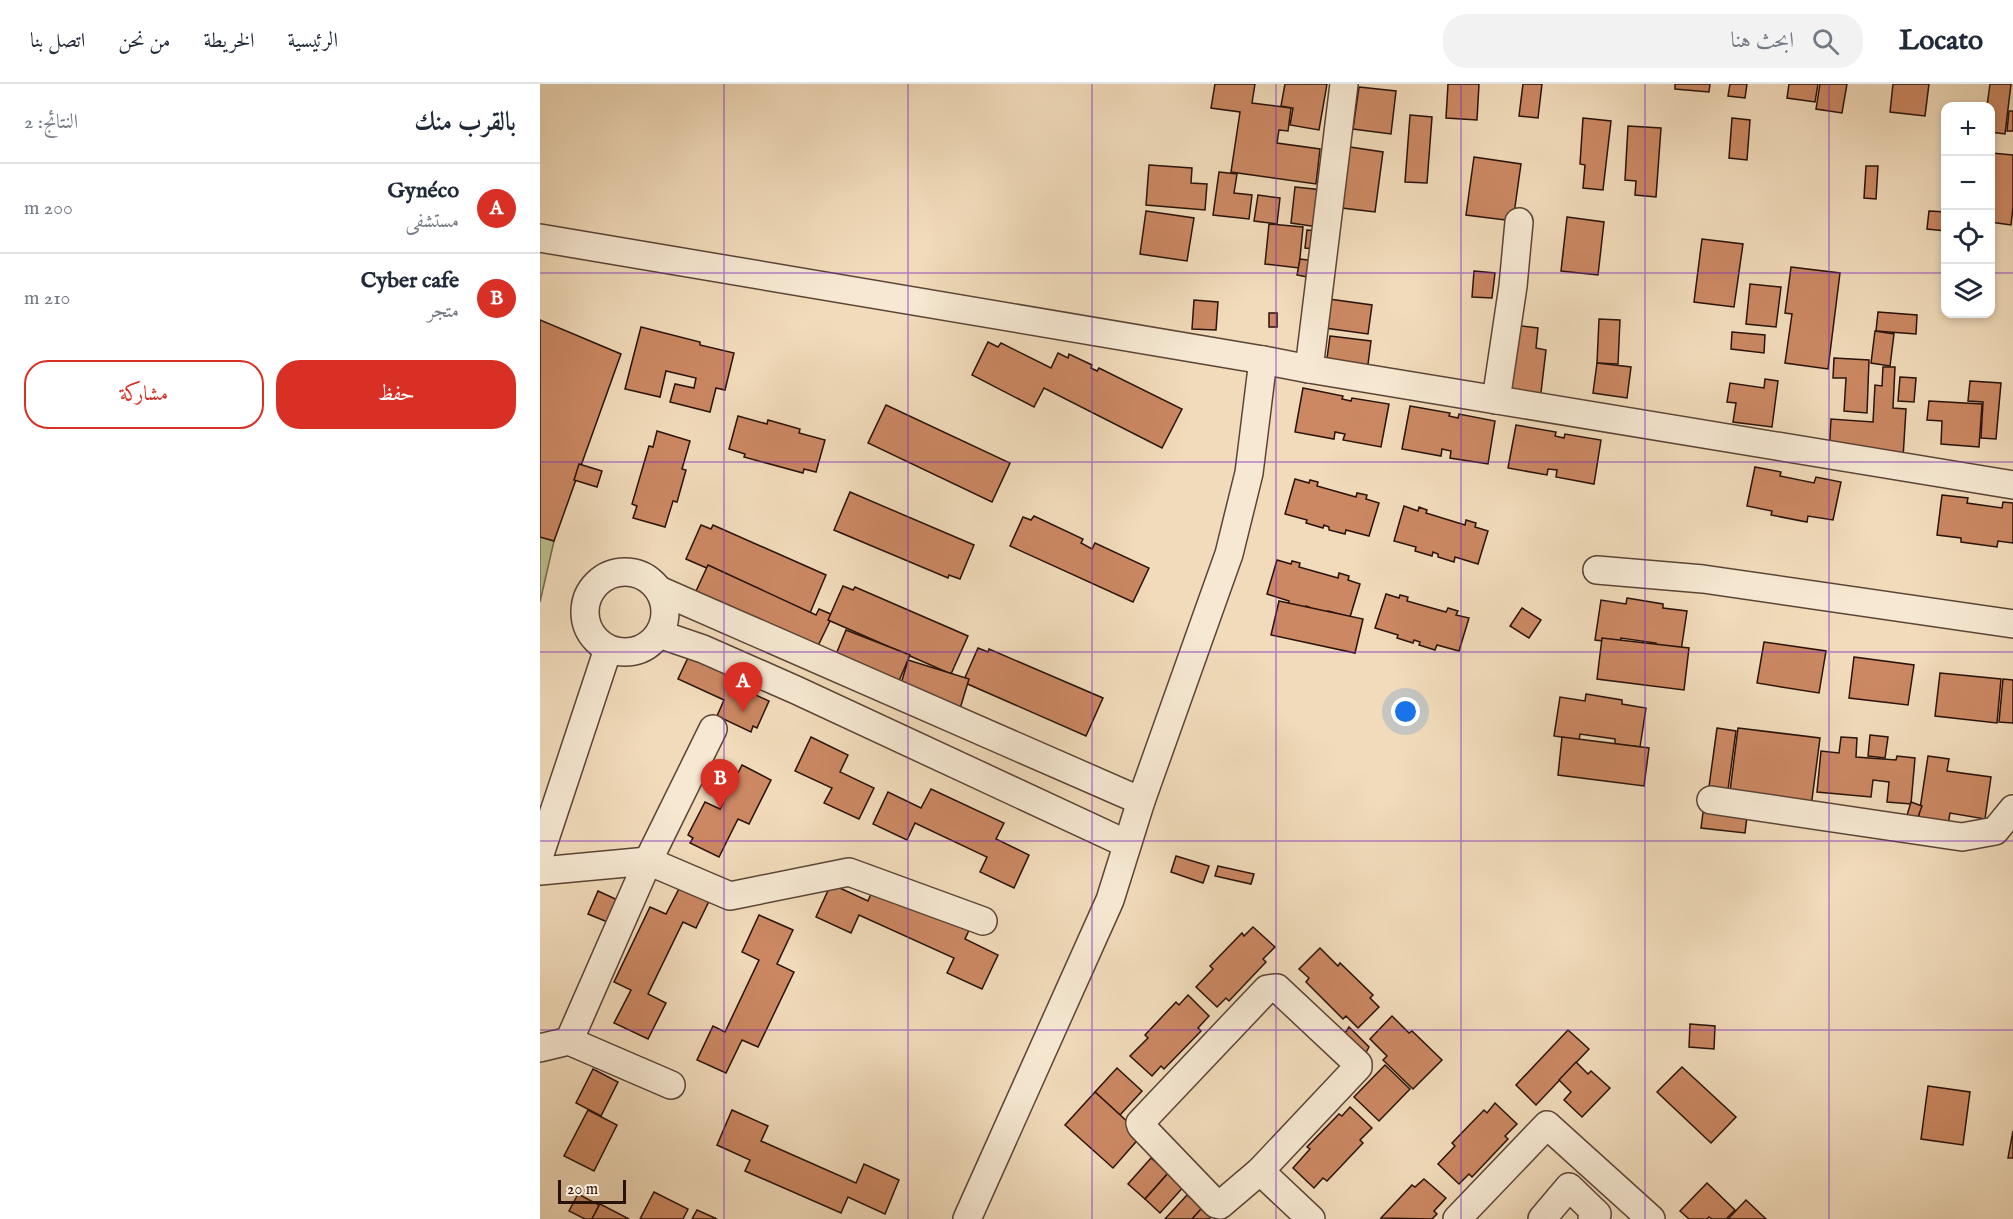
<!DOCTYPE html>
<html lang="ar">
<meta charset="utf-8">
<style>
body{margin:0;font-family:"IM FELL English",Amiri,serif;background:#f2f2f3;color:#1f2937;direction:rtl}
.controls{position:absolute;right:18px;top:18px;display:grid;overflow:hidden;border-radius:12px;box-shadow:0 3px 9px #0003}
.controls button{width:54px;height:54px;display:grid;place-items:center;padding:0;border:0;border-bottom:2px solid #e0e1e3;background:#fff;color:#1f2937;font:30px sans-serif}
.scale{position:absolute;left:18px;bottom:15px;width:68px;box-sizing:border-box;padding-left:6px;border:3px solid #29120a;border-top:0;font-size:16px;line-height:21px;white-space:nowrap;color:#29120a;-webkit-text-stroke:4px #f6e8d2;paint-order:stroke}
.you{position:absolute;left:866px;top:628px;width:21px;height:21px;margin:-15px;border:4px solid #fff;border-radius:50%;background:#1a73e8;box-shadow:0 0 0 9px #1a73e833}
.badge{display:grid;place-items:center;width:39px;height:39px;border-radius:50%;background:#d93025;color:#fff;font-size:20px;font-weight:700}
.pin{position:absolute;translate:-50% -50px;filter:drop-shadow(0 2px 3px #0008)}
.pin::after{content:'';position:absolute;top:32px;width:21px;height:18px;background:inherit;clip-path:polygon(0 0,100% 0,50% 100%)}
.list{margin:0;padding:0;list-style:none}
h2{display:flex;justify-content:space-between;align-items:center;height:78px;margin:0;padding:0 24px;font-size:26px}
h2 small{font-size:20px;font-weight:400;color:#747a83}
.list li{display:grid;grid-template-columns:39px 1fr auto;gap:18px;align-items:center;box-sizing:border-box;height:90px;padding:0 24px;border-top:2px solid #e0e1e3}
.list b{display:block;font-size:22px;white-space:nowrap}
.list p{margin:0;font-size:20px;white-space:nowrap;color:#747a83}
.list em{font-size:20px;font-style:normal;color:#747a83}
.actions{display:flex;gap:12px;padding:18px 24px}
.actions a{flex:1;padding:14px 0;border:2px solid #d93025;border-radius:24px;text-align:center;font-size:21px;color:#d93025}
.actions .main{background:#d93025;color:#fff}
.icon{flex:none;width:33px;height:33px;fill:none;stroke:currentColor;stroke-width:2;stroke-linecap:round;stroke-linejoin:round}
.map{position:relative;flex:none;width:1473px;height:1135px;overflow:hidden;direction:ltr}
header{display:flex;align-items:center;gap:36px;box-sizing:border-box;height:84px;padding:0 30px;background:#fff;border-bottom:2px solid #e0e1e3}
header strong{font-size:28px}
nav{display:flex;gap:33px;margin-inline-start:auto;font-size:21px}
.search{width:420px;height:54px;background:#f2f2f3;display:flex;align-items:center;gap:15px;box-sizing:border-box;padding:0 21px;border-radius:24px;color:#747a83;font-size:22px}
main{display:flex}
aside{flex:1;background:#fff}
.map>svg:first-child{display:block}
</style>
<header>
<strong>Locato</strong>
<div class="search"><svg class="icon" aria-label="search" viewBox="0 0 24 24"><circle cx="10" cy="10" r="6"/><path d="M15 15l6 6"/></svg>ابحث هنا</div>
<nav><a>الرئيسية</a><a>الخريطة</a><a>من نحن</a><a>اتصل بنا</a></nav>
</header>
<main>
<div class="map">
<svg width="1473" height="1135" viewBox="0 0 1473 1135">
<rect width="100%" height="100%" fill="#f1dbba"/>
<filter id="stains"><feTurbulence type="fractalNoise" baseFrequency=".00333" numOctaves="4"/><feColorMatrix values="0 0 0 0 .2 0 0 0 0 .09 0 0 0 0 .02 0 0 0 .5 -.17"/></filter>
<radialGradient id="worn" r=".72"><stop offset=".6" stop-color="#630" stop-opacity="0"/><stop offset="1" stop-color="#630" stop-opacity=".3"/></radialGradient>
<!-- green -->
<path fill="#bcc08e" stroke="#72694c" stroke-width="1.5" d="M0,453L14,457L0,518Z"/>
<!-- building -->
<g fill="#cb8862" stroke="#29120a" stroke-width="1.5">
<path d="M675,0H715L712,19L751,24L748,47L739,46L737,59L780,65L776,100L691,88L700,28L671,24Z"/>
<path d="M745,0H787L779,46L750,41L753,24L741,22Z"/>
<path d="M908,0H939L937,36L906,34Z"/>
<path d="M983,0H1002L998,34L979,32Z"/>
<path d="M1135,0H1170L1169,8L1135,5Z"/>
<path d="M1190,0H1207L1205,14L1188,12Z"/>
<path d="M1249,0H1278L1275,18L1247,14Z"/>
<path d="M1280,0H1307L1302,29L1276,25Z"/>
<path d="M1353,0H1389L1385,32L1350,28Z"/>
<path d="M1450,0H1471L1465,50L1450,48V22H1447Z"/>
<path d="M819,3L856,7L851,50L813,45Z"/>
<path d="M1469,27H1473V47H1467Z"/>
<path d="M870,31L892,33L887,99L865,98Z"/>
<path d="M1043,34L1071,37L1063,106L1043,104L1045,81L1040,80Z"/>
<path d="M1192,34L1210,36L1207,76L1189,74Z"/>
<path d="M1088,42L1121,44L1116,113L1095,111L1096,97L1085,96Z"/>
<path d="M810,63L843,68L835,128L802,124Z"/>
<path d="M1451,69L1473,71V123L1471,141L1450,138Z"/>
<path d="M934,73L981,80L973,137L926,131Z"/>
<path d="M609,81L652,84L651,99L667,100L665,126L606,121Z"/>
<path d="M1326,82H1338L1336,115L1324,114Z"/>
<path d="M679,88L697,90L694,109L712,111L709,135L673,131Z"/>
<path d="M755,103L783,106L778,143L751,139Z"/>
<path d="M718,111L740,114L737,140L714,137Z"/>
<path d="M606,127L654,134L647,177L600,170Z"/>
<path d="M1389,127L1406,128V147L1387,145Z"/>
<path d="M1027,133L1064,138L1058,191L1021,187Z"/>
<path d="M729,140L763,143L759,184L725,180Z"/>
<path d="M767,146L777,147L775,165L765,164Z"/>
<path d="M1162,155L1203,160L1194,223L1154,218Z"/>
<path d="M760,175L774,177L772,194L757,191Z"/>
<path d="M1251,183L1300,189L1288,285L1245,279L1252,230L1245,229Z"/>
<path d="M934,187L955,189L952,214L932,213Z"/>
<path d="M1210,200L1241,203L1236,243L1206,240Z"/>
<path d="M789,215L832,221L828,250L785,244Z"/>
<path d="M654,216L678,218L676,246L652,245Z"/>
<path d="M1338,228L1377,231L1376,250L1336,247Z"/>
<rect x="729" y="229" width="8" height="14"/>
<path d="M1059,235L1080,236L1078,280L1057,279Z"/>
<path d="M0,236L81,270L14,457L0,453Z"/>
<path d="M973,241L998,244L996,264L1006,266L1000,317L961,312Z"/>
<path d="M101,243L160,258V261L194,269L185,306L176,304L170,328L130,318L135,300L154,304L156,294L126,287L120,313L85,305Z"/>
<path d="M1335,247L1354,250L1350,282L1331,279Z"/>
<path d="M1192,248L1225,251L1224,269L1191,265Z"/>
<path d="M790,252L831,257L827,288L786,282Z"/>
<path d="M448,258L458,263L461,259L511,284L518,269L528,274L529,270L552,281L551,284L557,287L559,284L642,325L622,364L504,304L494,323L432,291Z"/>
<path d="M1294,274L1329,276L1327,329L1304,327L1306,294H1293Z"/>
<path d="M1057,279L1091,283L1087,314L1053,309Z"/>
<path d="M1343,283H1355L1353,324L1366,325L1363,374L1289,369L1291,335L1333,338L1335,301L1342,302Z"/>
<path d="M1360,293L1376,294L1374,318L1358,317Z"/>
<path d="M1225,295L1238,297L1232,343L1193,338L1196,319L1187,318L1190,299L1224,304Z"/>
<path d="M1430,297L1461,299L1456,355L1441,354L1443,318L1428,317Z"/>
<path d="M763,304L803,312L802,315L811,317L812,314L849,320L841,363L803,356L805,350L795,348L794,355L755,348Z"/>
<path d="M1389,317L1442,320L1439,363L1401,360L1402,337L1387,336Z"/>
<path d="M346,321L470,379L452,418L328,359Z"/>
<path d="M870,322L910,329L909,332L918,334L919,330L955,337L948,380L910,374L911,367L902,365L901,372L862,365Z"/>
<path d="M198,332L227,340L228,336L260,345L259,349L285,356L276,388L264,385L263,389L204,373L205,370L189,365Z"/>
<path d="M976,341L1016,348L1015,352L1024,354L1025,350L1061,356L1054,400L1016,393L1017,386L1008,385L1007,391L968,384Z"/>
<path d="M117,347L150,357L142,385L146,386L137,418L133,417L125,443L93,434L97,422L92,420L109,362L113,363Z"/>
<path d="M39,380L62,387L57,403L34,396Z"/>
<path d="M1215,383L1241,388L1240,392L1274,399L1276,393L1301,398L1293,436L1268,432L1267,438L1231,431L1232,427L1207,422Z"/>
<path d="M755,395L769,399L770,396L778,398L777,402L816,413L817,409L827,411L826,415L839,419L829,452L806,446L805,450L789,446V443L784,441L783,444L766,439L767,436L745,430Z"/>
<path d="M310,408L434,461L420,495L409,491L408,494L294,446Z"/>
<path d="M1402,411L1428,414L1427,419L1462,424L1463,418L1473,419V459L1458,457L1457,463L1421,458V454L1397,451Z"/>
<path d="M864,422L878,427L879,423L887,426L886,429L925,441L926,436L936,439L935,443L948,447L938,480L915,473L914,478L898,473V470L893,468L892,472L875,467L876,463L854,457Z"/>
<path d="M494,432L543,455L541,459L552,465L555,459L609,484L593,518L470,462L483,433L491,436Z"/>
<path d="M161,441L171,445L173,441L286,491L270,529L146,475Z"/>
<path d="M737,476L751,480L752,477L760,479L759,483L798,494L799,489L809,492L808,496L820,500L810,533L788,527L787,531L770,527L771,524L766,522L765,525L748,520L749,517L727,510Z"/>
<path d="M168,481L276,531L279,525L293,531L273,572L152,516Z"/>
<path d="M303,502L313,506L315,503L428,552L411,590L288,536Z"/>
<path d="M846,510L859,514L860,511L868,513L867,517L906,528L908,524L918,527L916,531L929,534L919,567L897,561L895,566L879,561L880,558L874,556L873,559L857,554L858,551L835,544Z"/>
<path d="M1087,514L1123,520V524L1147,527L1141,567L1115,563L1116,559L1081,554L1080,559L1055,556L1061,516L1086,520Z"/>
<path d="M739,517L823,535L815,569L731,551Z"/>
<path d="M982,524L1001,536L989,554L970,542Z"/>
<path d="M306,546L370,571L356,604L292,580Z"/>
<path d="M1062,554L1149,564L1144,606L1057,595Z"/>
<path d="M1224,558L1286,567L1279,609L1217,599Z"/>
<path d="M153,563L200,585L192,600L229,617L217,644L213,642L211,648L177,632L184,616L138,595Z"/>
<path d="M438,564L448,568L449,565L563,614L546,652L423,598Z"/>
<path d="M1314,573L1374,581L1368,621L1309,614Z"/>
<path d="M368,576L429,595L419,628L358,610Z"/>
<path d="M1400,589L1461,595L1457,639L1395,632Z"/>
<path d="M1463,595L1473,596V639L1459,638Z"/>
<path d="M1046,610L1082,616V620L1106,624L1100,663L1075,660V655L1040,650L1039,656L1014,652L1020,613L1045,617Z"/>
<path d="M1177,644L1196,647L1187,713L1168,710Z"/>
<path d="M1198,644L1280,654L1271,723L1189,715Z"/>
<path d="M1330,651L1348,653L1345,674L1328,672Z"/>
<path d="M271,653L308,671L300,688L334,704L319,735L284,719L292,704L255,687Z"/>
<path d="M1022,653L1109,664L1104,702L1018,691Z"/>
<path d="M1301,653L1317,654L1316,673L1356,676L1357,672L1375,674L1371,720L1347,718L1349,698L1333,696L1331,713L1277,708L1281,667L1299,669Z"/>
<path d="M1388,672L1409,675L1407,687L1451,693L1445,735L1410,729L1408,742L1378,738Z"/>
<path d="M202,681L231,696L209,740L198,735L179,773L150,759L153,754L148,751L165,718L180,725Z"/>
<path d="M391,705L464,739L456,755L489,771L474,804L440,788L447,773L375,739L367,756L333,740L348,708L381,724Z"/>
<path d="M1371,718L1382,722L1375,741L1365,738Z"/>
<path d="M1164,721L1208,724L1205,749L1161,744Z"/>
<path d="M636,772L669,782L663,799L631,788Z"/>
<path d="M678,782L714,790L711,800L675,792Z"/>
<path d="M143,797L172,811L156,844L143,838L108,910L126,919L108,955L74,939L91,906L74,898L110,823L126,830Z"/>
<path d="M291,800L328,817L335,800L430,844L425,855L458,871L442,905L407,889L414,874L319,831L311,849L276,833Z"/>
<path d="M58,807L80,817L70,839L48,830Z"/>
<path d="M219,831L253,846L237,880L254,888L218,963L202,956L186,989L157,976L173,942L185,948L219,876L202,868Z"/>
<path d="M713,843L735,863L723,875L726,878L689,917L686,914L677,923L656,903L673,885L670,882L702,849L704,852Z"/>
<path d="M780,864L798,882L800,879L833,911L830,914L839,923L818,944L806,932L803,935L766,898L769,894L759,885Z"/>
<path d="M648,911L669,932L658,944L661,947L624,985L621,982L612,992L590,972L608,954L605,951L636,918L639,921Z"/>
<path d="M852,932L869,949L872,947L902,976L873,1005L843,976L847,972L830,955Z"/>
<path d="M1150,940L1175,942L1174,965L1149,963Z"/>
<path d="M809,943L829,963L822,976L802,954Z"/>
<path d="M1028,946L1049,965L996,1021L976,1001Z"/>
<path d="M1036,978L1048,990L1051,987L1070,1004L1042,1033L1024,1016L1031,1008L1019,996Z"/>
<path d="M845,981L870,1005L839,1037L814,1013Z"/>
<path d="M1142,983L1196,1033L1171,1059L1117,1008Z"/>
<path d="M577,984L602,1007L580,1031L555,1008Z"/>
<path d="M53,985L78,998L61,1032L36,1019Z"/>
<path d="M1388,1002L1430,1008L1423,1061L1381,1055Z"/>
<path d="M555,1008L602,1051L573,1084L525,1041Z"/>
<path d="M955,1019L977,1040L965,1052L968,1055L932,1093L929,1090L919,1100L898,1080L915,1062L912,1059L944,1026L947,1029Z"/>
<path d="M810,1023L832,1044L820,1056L823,1059L787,1097L783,1094L774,1104L753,1084L770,1065L767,1063L799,1030L802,1032Z"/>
<path d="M48,1026L77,1041L54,1087L24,1072Z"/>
<path d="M192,1026L228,1042L221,1057L316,1099L324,1080L359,1096L345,1130L308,1113L301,1129L205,1087L210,1076L177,1061Z"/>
<path d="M1473,1047V1074H1468Z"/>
<path d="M611,1074L628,1089L605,1115L588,1100Z"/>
<path d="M631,1086L646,1100L620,1129L605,1115Z"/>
<path d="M884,1095L906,1114L894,1127L897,1130L892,1135L841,1134L872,1101L875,1103Z"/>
<path d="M1167,1099L1195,1126L1186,1135H1172L1169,1133L1167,1135H1149L1140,1127Z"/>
<path d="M114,1108L148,1125L143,1135H100Z"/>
<path d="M38,1110L59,1121L52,1135H45L29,1127Z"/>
<path d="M647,1111L662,1124L652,1135H625Z"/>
<path d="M1206,1116L1226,1135H1188Z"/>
<path d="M60,1120L89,1135H52Z"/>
<path d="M662,1124L672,1132L669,1135H652Z"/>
<path d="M157,1126L177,1135H152Z"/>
</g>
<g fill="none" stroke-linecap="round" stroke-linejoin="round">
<defs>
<g id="street">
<path d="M0,154L723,276L769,285L1473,401"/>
<path d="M769,285L804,0"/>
<path d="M956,316L973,202L979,138"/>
<path d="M1057,486L1163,495L1473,540"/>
<circle cx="85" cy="528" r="40"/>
<path d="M119,506L601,717"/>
<path d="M119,550L163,565L256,606L587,760"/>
<path d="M1171,716L1422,753L1455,747L1473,725"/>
<path d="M0,770L68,565"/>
<path d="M0,787L108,777L190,812L309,788L443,837"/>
<path d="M734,904H737L818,980V983L720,1087L680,1121L676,1120L601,1042L600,1039L727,905Z"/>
<path d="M29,957L131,1001"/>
<path d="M0,964L29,957L108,777L173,645"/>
<path d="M720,1087L771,1135"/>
<path d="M427,1135L570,816L601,717L689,470L709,389L723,276"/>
<path d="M917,1135L1007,1041L1111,1135"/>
<path d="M1002,1135L1029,1103L1057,1130L1052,1135"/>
</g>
</defs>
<!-- street casing -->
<use href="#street" stroke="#5b4436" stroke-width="30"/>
<!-- street -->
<use href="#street" stroke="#f6e8d2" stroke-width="27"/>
</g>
<!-- grid -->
<path fill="none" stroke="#7b2cbf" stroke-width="1.5" stroke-opacity="0.55" d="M184,0V1135M368,0V1135M552,0V1135M736,0V1135M921,0V1135M1105,0V1135M1289,0V1135M0,189H1406M1450,189H1473M0,378H1473M0,568H1473M0,757H1473M0,946H1473"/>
<rect width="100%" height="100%" filter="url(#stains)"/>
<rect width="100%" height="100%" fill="url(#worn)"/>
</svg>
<div class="controls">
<button>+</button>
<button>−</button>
<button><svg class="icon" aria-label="locate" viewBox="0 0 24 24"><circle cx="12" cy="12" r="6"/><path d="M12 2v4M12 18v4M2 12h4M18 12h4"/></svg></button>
<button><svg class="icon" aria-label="layers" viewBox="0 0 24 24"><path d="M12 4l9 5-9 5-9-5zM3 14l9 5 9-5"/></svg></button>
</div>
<div class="scale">20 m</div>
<div class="you"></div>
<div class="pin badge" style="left:203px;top:628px">A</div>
<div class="pin badge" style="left:180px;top:725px">B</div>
</div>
<aside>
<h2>بالقرب منك<small>النتائج: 2</small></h2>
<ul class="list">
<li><span class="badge">A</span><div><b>Gynéco</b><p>مستشفى</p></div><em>200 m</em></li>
<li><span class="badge">B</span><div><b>Cyber cafe</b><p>متجر</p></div><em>210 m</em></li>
</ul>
<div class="actions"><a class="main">حفظ</a><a>مشاركة</a></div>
</aside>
</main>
